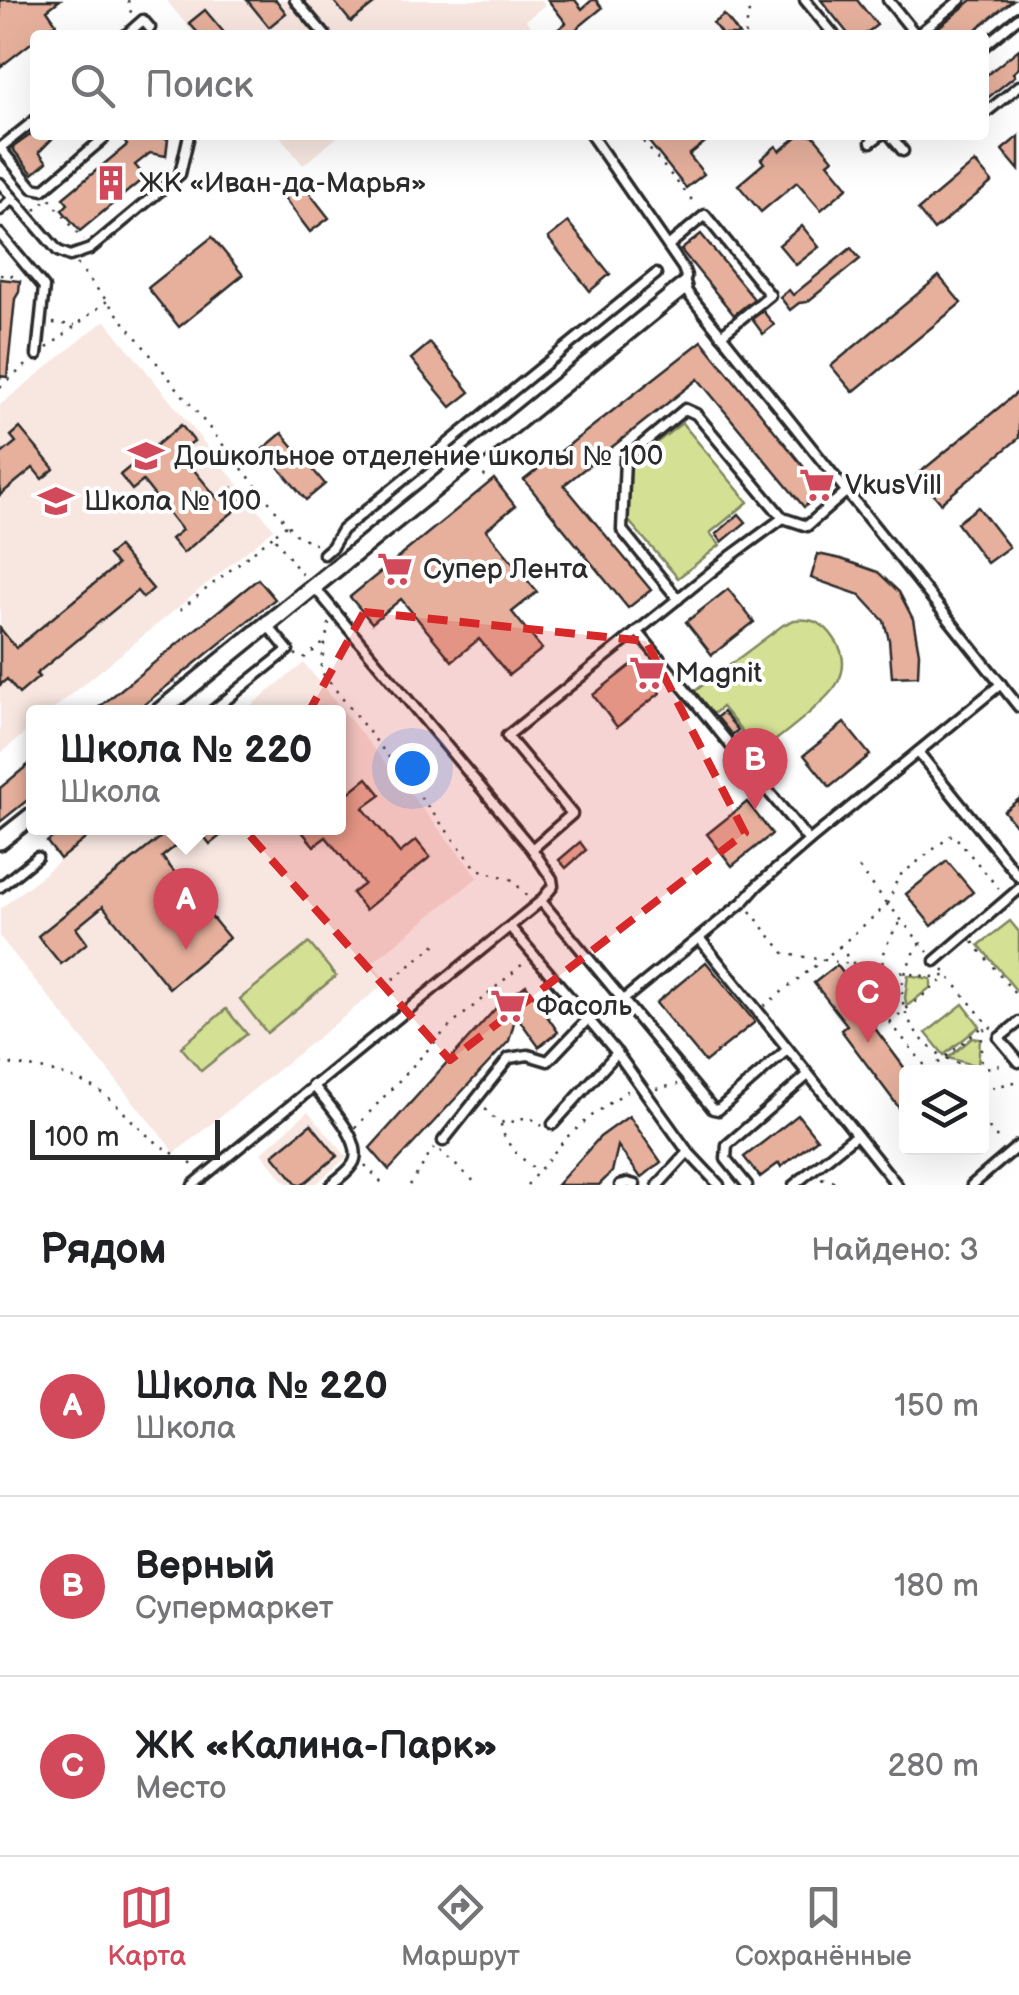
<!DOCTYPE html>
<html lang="ru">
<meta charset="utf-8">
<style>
body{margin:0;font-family:"Balsamiq Sans",sans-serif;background:#f6f6f6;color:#202124}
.controls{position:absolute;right:30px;bottom:30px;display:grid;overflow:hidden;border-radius:10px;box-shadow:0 10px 40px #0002}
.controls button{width:90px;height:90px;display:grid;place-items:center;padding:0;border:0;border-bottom:2px solid #e0e0e0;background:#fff;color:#202124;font:50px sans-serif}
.scale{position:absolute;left:30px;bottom:25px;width:190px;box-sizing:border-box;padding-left:10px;border:5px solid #2b2b2b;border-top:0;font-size:28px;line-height:35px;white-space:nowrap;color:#2b2b2b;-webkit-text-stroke:8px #fff;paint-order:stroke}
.you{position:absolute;left:412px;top:768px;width:35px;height:35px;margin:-25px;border:8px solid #fff;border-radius:50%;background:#1a73e8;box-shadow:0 0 0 15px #1a73e833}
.badge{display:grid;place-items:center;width:65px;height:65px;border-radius:50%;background:#d1495b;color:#fff;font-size:32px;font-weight:700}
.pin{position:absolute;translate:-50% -82px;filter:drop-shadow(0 2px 5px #0008)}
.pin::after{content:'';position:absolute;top:52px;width:35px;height:30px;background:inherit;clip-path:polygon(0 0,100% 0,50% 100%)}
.popup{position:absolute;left:26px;top:705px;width:320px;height:130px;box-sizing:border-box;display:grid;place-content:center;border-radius:10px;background:#fff;filter:drop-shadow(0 2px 8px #0005);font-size:32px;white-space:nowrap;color:#757577}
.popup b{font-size:38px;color:#202124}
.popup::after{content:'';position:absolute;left:50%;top:100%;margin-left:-20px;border:20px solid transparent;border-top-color:#fff}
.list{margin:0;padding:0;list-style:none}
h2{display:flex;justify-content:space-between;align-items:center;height:130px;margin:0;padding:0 40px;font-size:42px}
h2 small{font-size:32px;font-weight:400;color:#757577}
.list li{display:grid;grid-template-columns:65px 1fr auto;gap:30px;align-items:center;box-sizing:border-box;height:180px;padding:0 40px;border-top:2px solid #e0e0e0}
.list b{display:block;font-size:38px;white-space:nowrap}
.list p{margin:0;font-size:32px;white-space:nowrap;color:#757577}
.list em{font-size:32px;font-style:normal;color:#757577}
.icon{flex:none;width:55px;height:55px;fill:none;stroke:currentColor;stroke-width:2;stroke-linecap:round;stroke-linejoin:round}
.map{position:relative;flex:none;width:1019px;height:1185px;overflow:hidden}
.search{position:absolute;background:#fff;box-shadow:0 10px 40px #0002;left:30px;right:30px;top:30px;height:110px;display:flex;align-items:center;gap:25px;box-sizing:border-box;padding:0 35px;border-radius:10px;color:#757577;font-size:38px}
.sheet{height:670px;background:#fff}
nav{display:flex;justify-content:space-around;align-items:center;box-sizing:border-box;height:140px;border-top:2px solid #e0e0e0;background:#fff;font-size:28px;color:#757577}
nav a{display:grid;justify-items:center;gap:5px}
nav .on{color:#d1495b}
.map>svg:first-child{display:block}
</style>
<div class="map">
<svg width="1019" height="1185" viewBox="0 0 1019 1185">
<rect width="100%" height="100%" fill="#fff"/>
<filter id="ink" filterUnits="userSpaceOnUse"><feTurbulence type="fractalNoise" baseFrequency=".01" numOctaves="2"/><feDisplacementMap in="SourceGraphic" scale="20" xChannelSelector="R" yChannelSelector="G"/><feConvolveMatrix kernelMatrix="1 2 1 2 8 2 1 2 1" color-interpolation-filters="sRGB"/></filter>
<g filter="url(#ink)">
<!-- built -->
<g fill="#f8e7e1">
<path d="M166,0H541L545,5L526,20L536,32L533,35H195Z"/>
<path d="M279,135H340L303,165Z"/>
<path d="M105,320L274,529L50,712H34L33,726L0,754V405Z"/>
<path d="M304,663L478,877L372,963L387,982L175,1153L0,937V909L101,828H338V712H243Z"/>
<path d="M308,1111L347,1157L315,1185H288L261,1153Z"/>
</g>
<!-- green -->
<g fill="#d4e194" stroke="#808660" stroke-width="2.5">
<path d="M682,423L748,502L710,533L720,545L678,578L628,520L630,463Z"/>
<path d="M794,620C812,618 824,623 834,638C844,652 846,667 838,682C827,703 770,744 749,761L732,740L742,731L722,707L712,715L695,691L783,625Z"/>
<path d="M1010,921L1019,932V994L979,945Z"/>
<path d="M309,943L336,976L267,1033L240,999Z"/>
<path d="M908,975L931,979V987L907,1006L905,998Z"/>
<path d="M963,1004L980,1026L944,1055L926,1033Z"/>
<path d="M226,1009L247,1034L201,1071L181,1047Z"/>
<path d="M972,1038L980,1039L978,1066L948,1058Z"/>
</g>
<!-- building -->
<g fill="#e6b09c" stroke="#2b2b2b" stroke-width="2.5">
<path d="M0,0H60L47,10L56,23L41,35H35V40L0,67Z"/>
<path d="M247,0H276L286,13L269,27Z"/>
<path d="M333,0H379L351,22Z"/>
<path d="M548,0H575L582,9L592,0H596L602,8L569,35H551L566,23Z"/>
<path d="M821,0H857L877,25L864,35H849Z"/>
<path d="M972,0H1013L969,35H929Z"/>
<path d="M205,10L226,35H200L189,23Z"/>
<path d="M724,15L733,26L739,35H722L713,23Z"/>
<path d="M1019,49V68L1013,73L1015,76L984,101V77Z"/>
<path d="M33,133L34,135H56L39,152L47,162L33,174L12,148Z"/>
<path d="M119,135H156L168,139L166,156L150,153L135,165L145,177L80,231L62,210L68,204L63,198L127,145Z"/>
<path d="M657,135H714L689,155L704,174L686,188L649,142Z"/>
<path d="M799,135H813L833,159L828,163L848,187L821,210L797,182L761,212L738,185L764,163L761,159L776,146L780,151Z"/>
<path d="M1019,136V170L1002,150Z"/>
<path d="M975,162L992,182L934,230L918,210Z"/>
<path d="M297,177L329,218L310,232L279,191Z"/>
<path d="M568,222L610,274L590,291L548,238Z"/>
<path d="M802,226L819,247L796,265L779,245Z"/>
<path d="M701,234L754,299L734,315L681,250Z"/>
<path d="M212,237L243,275L179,327L148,288Z"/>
<path d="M851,248L860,259L807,302L799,303L790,310L780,297L789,290L793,295Z"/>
<path d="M939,276L961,303L853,392L831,366Z"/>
<path d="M0,279L20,281L19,292L15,299L7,377L0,376Z"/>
<path d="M763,311L774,325L763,334L752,319Z"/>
<path d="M702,341L824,492L804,507L698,379L564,485L651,590L628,608L524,480Z"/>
<path d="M430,343L470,392L451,407L411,359Z"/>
<path d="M1019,391V438L941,503L917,475Z"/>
<path d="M181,425L194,441L179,452L218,499L232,488L244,503L183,553L171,539L182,530L143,481L132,490L120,475Z"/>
<path d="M20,428L54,469L42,479L33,468L0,495V455L16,442L11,436Z"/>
<path d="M282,433L325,484L306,500L263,449Z"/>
<path d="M494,479L515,506L486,530L537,592L512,612L542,649L509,675L479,639L452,661L401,599L372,623L350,597Z"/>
<path d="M978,507L1009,547L987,563L957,523Z"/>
<path d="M739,514L746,522L722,542L716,534Z"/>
<path d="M118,547L153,589L143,598L137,591L36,674L39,677L19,694L7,679L0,685V628L16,648L117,565L108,555Z"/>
<path d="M818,554L841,559L878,572L899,592L913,619L919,653L918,676L892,677L889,640L884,621L860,595L811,578Z"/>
<path d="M258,579L275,599L135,712H93Z"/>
<path d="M728,589L754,622L712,655L686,622Z"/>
<path d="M635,662L660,693L617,727L593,695Z"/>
<path d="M723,712L738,730L732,735L717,717Z"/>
<path d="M844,723L870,755L830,787L804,755Z"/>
<path d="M34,760V795L0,822V788Z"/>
<path d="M367,778L381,795L363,808L400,853L416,840L430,857L365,910L352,893L364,884L326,837L314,846L299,828H338V801Z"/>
<path d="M1019,799V830L1004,811Z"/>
<path d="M747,802L772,834L732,866L707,834Z"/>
<path d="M64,828H99L60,859L47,842Z"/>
<path d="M172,828H230L210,844L197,828L162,857L229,938L169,988L103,906L76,928L87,943L61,964L38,936Z"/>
<path d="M580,842L586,850L566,868L559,860Z"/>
<path d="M947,861L973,892L932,926L906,894Z"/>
<path d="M706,962L755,1022L705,1062L656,1003Z"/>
<path d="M837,965L868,1006L862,1011L906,1070V1117L841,1030L847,1025L814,983Z"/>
<path d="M526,985L558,1032L539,1047L516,1015L509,1041L389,1170L370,1148L497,1007Z"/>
<path d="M798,1115L817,1139L781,1167L779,1163L760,1177L744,1157Z"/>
<path d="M629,1116L661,1162L641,1178L618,1146L612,1172L599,1185H557L600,1137Z"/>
<path d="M311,1124L337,1156L302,1185H298L273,1155Z"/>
</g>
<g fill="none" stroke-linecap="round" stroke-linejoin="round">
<defs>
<g id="service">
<path d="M295,0L325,35"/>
<path d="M805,0L834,35"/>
<path d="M888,0L916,35"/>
<path d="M126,35L143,20L150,28"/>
<path d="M917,35L960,0"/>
<path d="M984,46L1019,17"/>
<path d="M984,114L1019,86"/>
<path d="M591,135L683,268L686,276L683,287L1019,707"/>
<path d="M890,135L903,151"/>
<path d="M871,142L880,135"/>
<path d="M0,148L33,188L43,190L104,138L101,135"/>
<path d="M0,148L35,120"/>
<path d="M0,183L58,251L70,256L90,249L180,174L189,135"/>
<path d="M0,210L13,198"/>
<path d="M0,234L44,287L37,355"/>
<path d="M668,246L705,215L770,295L721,335"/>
<path d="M324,554L332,547L342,530L656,274"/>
<path d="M678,599L622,530L625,459L685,409L696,414L783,518"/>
<path d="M637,631L809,841"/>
<path d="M211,712L288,650L267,625"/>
<path d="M918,752L1019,877"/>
<path d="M532,849L572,814L507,736L731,556L783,518L807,526L847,491"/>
<path d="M0,887L37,857"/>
<path d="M541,901L713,1109L718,1110L788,1049"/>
<path d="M510,927L617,1053L688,1152L719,1185"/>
<path d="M700,939L897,1185"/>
<path d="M935,961L1019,889"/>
<path d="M623,1000L743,902L758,885L809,841L1001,684"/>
<path d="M1019,1022L999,1038L1019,1062"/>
<path d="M313,1085C326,1102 364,1141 354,1162C350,1171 338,1178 331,1185"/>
<path d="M553,1124L617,1053"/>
<path d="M443,1141L509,1058L528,1055L548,1061L587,1020"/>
<path d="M193,1185L541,901L553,886L552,879L532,849L315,588"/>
<path d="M620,1185L628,1183L635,1185"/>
<path d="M658,1185L688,1152"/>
<path d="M747,1185L726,1159L727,1145L808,1075"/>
<path d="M794,1185L856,1135"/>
<path d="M972,1185L1019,1145"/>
</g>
<g id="minor">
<path d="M159,712L683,287"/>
<path d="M0,841L34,814"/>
</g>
</defs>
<!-- service casing -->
<use href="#service" stroke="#2b2b2b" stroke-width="15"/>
<!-- minor casing -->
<use href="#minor" stroke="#2b2b2b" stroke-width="22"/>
<!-- path -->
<g stroke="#2b2b2b" stroke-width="2.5" stroke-dasharray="2.5 8" stroke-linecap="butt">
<path d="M128,0L132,17"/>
<path d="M745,35L751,0"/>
<path d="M647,135L641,139L697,206"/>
<path d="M50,199L83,240"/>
<path d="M35,210L48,199"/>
<path d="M77,264L295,534L317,545"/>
<path d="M0,275L20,276"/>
<path d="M53,323L75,325"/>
<path d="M47,348L107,301"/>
<path d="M0,377L9,378"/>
<path d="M0,387L30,362"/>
<path d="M484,477L486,471"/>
<path d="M286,525L273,536L303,576"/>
<path d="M180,610L273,536"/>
<path d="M329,623L320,670L477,869L513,880L528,898"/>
<path d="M295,654L303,659L325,642"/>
<path d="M859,868L887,903"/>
<path d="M888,904L898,877L953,834L999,889"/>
<path d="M750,911L785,954L851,964"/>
<path d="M973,942L1019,999"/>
<path d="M920,943C911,957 901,977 902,994C904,1041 962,1082 1005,1063"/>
<path d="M839,947L888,904L928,952"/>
<path d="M859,966L931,977L945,976"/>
<path d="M943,970L992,1029"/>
<path d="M385,986L436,944L442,945"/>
<path d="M883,995C881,964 880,949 900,923"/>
<path d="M764,1006L839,947L883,997L885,1016L930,1072"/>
<path d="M890,1022L946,977"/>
<path d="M0,1063C40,1068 78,1073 110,1099C126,1113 139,1130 156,1142C168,1152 183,1158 196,1167"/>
<path d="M930,1070L986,1024"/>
<path d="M980,1072L982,1038L986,1025"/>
<path d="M656,1089L678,1084"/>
<path d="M982,1090L1019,1081"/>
<path d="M485,1109C490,1113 493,1119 499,1121C515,1129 521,1107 542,1126"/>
<path d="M982,1120L1002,1144"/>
<path d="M501,1124C504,1146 522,1158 538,1172"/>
<path d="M355,1128L448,1028L524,963"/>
<path d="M440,1151L478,1185"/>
<path d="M365,1165L384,1185"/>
<path d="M821,1178L827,1185"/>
<path d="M822,1178L846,1185"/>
<path d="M410,1185L434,1148"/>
<path d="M527,1185L567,1137L593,1115L631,1088"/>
</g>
<!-- service -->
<use href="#service" stroke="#fff" stroke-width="8"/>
<!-- minor -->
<use href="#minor" stroke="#fff" stroke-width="15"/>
</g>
</g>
<!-- marked area -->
<path fill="#d62828" fill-opacity="0.2" stroke="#d62828" stroke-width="8" stroke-dasharray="20 12" stroke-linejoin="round" d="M364,612L646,641L745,833L450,1060L244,829Z"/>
<!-- icons -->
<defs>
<symbol id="building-bare" viewBox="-9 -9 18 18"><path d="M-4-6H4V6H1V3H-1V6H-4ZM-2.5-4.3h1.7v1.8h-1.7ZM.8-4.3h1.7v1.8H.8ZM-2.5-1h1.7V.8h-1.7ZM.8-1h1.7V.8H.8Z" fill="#d1495b" stroke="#fff" stroke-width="2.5" paint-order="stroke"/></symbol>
<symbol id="school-bare" viewBox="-9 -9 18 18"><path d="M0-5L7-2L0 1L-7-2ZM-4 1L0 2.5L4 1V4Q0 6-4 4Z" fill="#d1495b" stroke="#fff" stroke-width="2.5" paint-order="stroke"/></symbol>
<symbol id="supermarket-bare" viewBox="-9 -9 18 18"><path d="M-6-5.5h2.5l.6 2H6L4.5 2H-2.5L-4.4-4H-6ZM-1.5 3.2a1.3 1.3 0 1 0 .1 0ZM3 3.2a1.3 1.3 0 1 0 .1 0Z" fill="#d1495b" stroke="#fff" stroke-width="2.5" paint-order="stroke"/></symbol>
</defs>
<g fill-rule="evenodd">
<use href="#building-bare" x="86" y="158" width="50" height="50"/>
<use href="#school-bare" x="121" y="431" width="50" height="50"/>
<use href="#supermarket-bare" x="792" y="460" width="50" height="50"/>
<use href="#school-bare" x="31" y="476" width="50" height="50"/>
<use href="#supermarket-bare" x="370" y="544" width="50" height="50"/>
<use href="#supermarket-bare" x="622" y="648" width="50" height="50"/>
<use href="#supermarket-bare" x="483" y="981" width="50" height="50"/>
</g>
<g text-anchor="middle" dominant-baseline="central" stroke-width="8" stroke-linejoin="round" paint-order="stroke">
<!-- poi labels -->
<g font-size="28" fill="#2b2b2b" stroke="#fff" text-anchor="start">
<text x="139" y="183">ЖК «Иван-да-Марья»</text>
<text x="174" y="456">Дошкольное отделение школы № 100</text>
<text x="845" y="485">VkusVill</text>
<text x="84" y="501">Школа № 100</text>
<text x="423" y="569">Супер Лента</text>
<text x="675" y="673">Magnit</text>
<text x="536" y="1006">Фасоль</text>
</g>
</g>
</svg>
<div class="controls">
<button><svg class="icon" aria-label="layers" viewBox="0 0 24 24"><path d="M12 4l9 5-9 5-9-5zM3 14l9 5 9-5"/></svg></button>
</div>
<div class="scale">100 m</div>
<div class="you"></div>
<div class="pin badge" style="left:186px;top:950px">A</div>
<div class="popup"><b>Школа № 220</b>Школа</div>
<div class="pin badge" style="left:755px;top:810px">B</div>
<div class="pin badge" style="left:868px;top:1043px">C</div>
<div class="search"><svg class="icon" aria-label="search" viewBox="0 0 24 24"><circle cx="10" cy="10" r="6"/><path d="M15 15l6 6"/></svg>Поиск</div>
</div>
<section class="sheet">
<h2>Рядом<small>Найдено: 3</small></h2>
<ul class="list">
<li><span class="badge">A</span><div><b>Школа № 220</b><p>Школа</p></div><em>150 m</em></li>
<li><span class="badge">B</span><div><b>Верный</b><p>Супермаркет</p></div><em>180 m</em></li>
<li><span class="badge">C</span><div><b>ЖК «Калина-Парк»</b><p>Место</p></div><em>280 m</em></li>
</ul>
</section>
<nav>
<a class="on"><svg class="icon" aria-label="map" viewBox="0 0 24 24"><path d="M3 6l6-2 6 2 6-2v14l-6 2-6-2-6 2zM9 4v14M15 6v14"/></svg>Карта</a>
<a><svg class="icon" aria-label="directions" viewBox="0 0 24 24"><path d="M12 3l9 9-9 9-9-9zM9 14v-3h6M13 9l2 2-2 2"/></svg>Маршрут</a>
<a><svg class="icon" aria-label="saved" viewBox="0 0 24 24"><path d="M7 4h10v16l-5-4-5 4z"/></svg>Сохранённые</a>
</nav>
